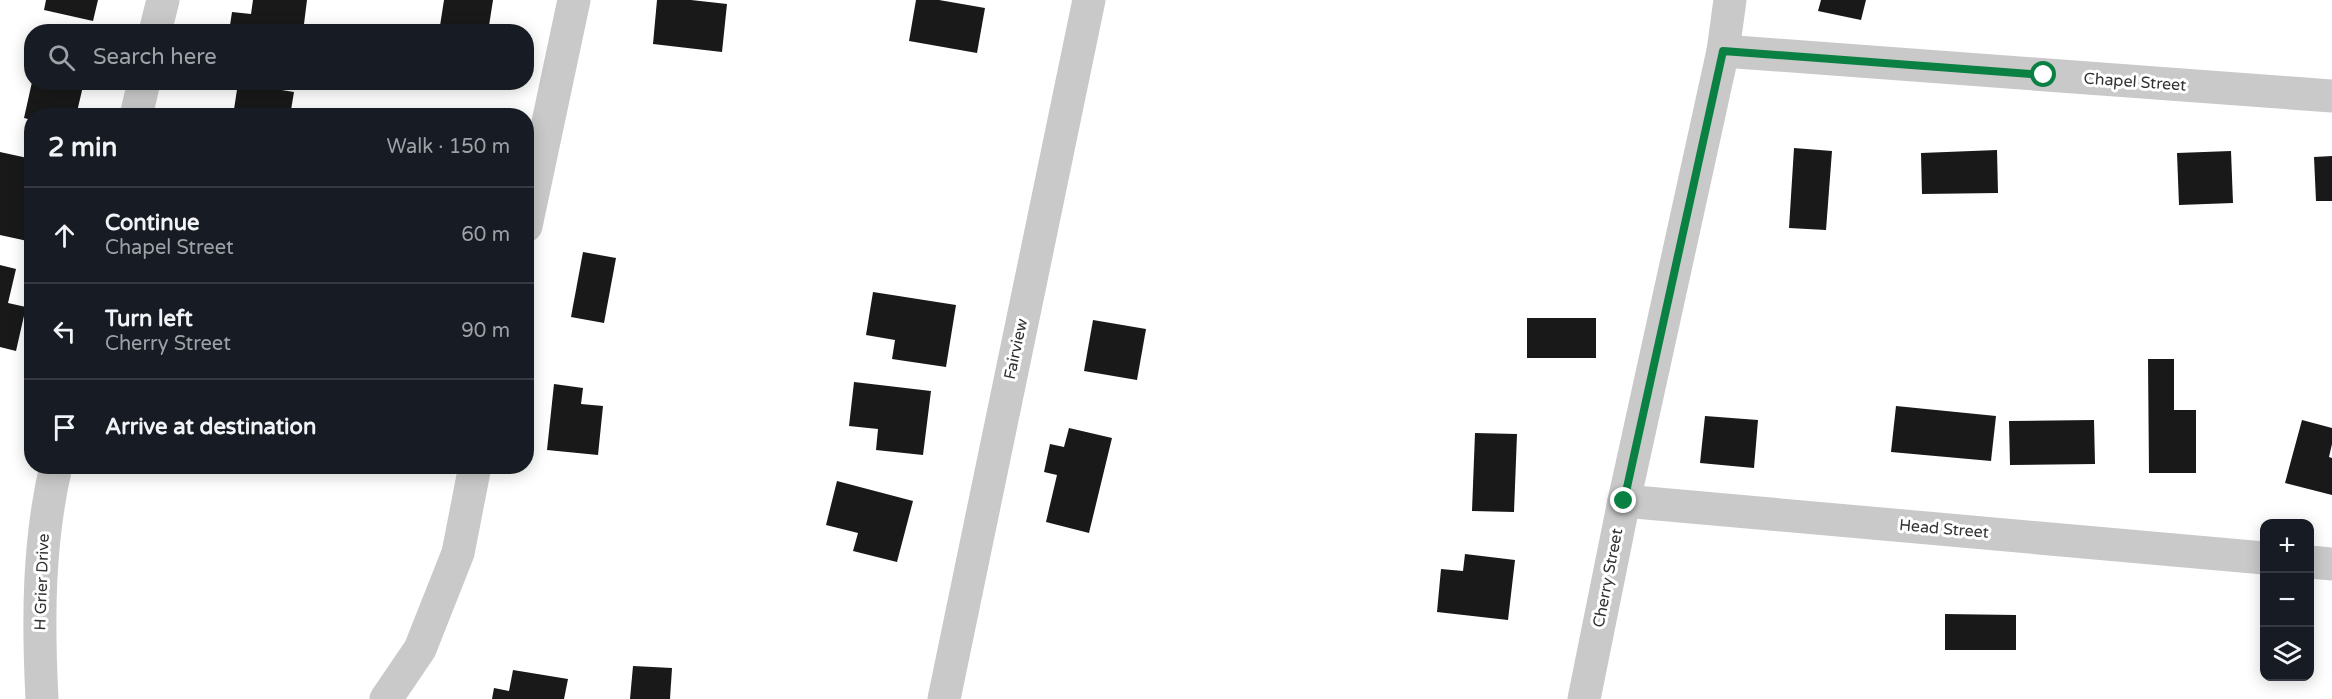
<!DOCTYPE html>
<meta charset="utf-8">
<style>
body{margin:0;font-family:"Varela Round",sans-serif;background:#20242c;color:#f1f3f6}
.controls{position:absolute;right:18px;bottom:18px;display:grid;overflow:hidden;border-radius:12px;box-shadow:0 3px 15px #0003}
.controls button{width:54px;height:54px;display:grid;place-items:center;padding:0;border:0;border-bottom:2px solid #363941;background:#171b24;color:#f1f3f6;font:30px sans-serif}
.stop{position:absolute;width:18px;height:18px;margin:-14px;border:4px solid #0b8043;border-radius:50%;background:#fff}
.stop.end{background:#0b8043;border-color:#fff;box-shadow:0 2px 6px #0008}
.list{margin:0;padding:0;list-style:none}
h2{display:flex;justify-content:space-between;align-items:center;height:78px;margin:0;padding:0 24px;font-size:26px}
h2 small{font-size:20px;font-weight:400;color:#9ea1a6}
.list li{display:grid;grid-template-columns:39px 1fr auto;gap:18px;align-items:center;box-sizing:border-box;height:96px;padding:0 24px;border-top:2px solid #363941}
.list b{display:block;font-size:22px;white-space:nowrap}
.list p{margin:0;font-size:20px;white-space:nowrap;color:#9ea1a6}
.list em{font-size:20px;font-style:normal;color:#9ea1a6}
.icon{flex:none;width:33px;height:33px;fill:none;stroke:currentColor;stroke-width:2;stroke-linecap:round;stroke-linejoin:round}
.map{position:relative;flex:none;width:2332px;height:699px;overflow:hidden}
.search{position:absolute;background:#171b24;box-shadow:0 3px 15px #0003;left:24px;top:24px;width:510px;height:66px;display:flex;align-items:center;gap:15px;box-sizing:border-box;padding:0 21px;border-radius:24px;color:#9ea1a6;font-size:22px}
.panel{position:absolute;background:#171b24;box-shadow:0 3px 15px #0003;left:24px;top:108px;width:510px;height:366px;border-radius:24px}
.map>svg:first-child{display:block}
</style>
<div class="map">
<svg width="2332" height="699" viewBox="0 0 2332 699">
<rect width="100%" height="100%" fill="#fff"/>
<!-- building -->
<g fill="#191919">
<path d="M46,0H98L93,21L44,10Z"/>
<path d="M253,0H307L303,32H229L232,12L251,14Z"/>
<path d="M444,0H493L488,32H439Z"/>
<path d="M657,0H691L727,4L722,52L653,44Z"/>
<path d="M916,0H939L985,8L977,53L909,41Z"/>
<path d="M1821,0H1866L1861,20L1818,11Z"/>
<path d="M32,82H84L76,116H32V120L24,118Z"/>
<path d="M238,83L294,92L290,116H233Z"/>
<path d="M1794,148L1832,151L1826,230L1789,228Z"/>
<path d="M1997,150L1998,193L1922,194L1921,153Z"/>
<path d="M2231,151L2233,203L2179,205L2177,153Z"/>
<path d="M0,152L32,159V242L0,235Z"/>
<path d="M2332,156V201H2316L2314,157Z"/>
<path d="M583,252L616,258L604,323L571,317Z"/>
<path d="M0,265L16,269L8,303L26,307L16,351L0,347Z"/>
<path d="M873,292L956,305L946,367L892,359L895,340L866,335Z"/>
<rect x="1527" y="318" width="69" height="40"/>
<path d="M1093,320L1146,329L1137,380L1084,371Z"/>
<path d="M2148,359H2174V410H2196V473H2149Z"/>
<path d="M854,382L931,391L923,455L876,450L878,429L849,426Z"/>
<path d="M554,384L583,388L581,404L603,406L598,455L547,450Z"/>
<path d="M1896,406L1996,416L1991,461L1891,452Z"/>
<path d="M1705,416L1758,420L1754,468L1700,463Z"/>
<path d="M2094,420L2095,464L2010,465L2009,421Z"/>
<path d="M2302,420L2332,428V444L2329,457L2332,458V495L2285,483Z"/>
<path d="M1069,428L1112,438L1089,533L1046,522L1057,475L1044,472L1050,444L1064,447Z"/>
<path d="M1475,433L1517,434L1514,512L1472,511Z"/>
<path d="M837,481L913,501L897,562L853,551L858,533L826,525Z"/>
<path d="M1465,554L1515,560L1508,620L1437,612L1441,569L1463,571Z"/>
<path d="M1945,614L2016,615V650H1945Z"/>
<path d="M633,666L672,668L670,699H630Z"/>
<path d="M513,670L568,679L564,699H492L494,688L509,691Z"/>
</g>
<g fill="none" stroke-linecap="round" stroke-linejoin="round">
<!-- minor -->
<g stroke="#c9c9c9" stroke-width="33">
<path d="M155,32L163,0"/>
<path d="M1723,51L2332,96"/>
<path d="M136,116L144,82"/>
<path d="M526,226L574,0"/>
<path d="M1624,501L2264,558"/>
<path d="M2310,562L2332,564"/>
<path d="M42,699C38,621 38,543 56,466"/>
<path d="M386,699L420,649L458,553L475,466"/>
<path d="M944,699L1089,0"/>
<path d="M1584,699L1624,501L1723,51L1730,0"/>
</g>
</g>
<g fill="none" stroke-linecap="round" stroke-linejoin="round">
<!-- route -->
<path stroke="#0b8043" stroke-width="8" d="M1624,501L1723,51L2044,75"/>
</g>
<g text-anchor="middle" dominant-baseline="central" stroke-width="6" stroke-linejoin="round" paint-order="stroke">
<!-- street labels -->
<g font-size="16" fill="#323232" stroke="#fff">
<text transform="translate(2135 82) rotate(4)">Chapel Street</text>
<text transform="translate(1016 349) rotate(-78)">Fairview</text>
<text transform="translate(1944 529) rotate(5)">Head Street</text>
<text transform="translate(1608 578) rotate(-79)">Cherry Street</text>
<text transform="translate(42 582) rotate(-88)">H Grier Drive</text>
</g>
</g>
</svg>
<div class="controls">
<button>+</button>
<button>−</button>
<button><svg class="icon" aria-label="layers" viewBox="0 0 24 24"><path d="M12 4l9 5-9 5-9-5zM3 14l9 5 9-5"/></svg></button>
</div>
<div class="stop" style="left:2044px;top:75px"></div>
<div class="stop end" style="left:1624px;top:501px"></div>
<div class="search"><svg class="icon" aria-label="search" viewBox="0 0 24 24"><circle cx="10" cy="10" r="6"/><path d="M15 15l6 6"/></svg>Search here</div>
<section class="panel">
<h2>2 min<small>Walk · 150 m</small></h2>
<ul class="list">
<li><svg class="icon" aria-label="ahead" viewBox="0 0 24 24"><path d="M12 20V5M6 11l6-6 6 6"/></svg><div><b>Continue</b><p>Chapel Street</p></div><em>60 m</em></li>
<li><svg class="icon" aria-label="left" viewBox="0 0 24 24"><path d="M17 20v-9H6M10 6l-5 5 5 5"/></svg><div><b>Turn left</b><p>Cherry Street</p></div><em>90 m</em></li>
<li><svg class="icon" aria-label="arrive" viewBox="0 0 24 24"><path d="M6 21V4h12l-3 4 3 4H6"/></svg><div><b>Arrive at destination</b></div></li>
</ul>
</section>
</div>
